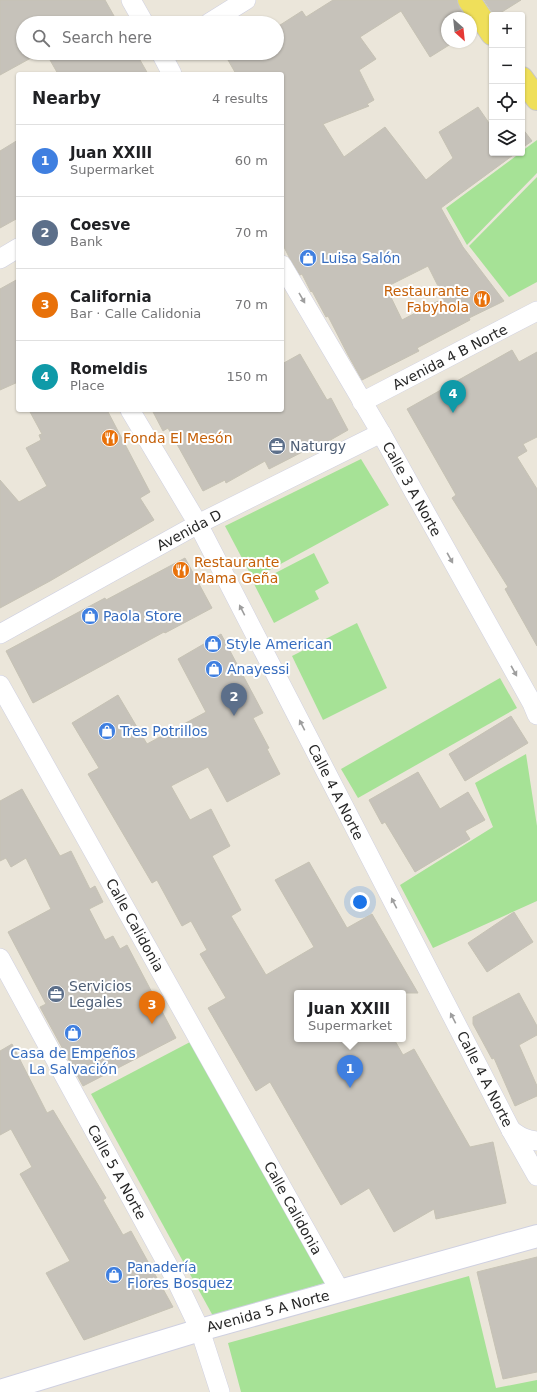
<!DOCTYPE html>
<meta charset="utf-8">
<style>
body{margin:0;font-family:"DejaVu Sans",sans-serif;background:#f6f6f6;color:#202124}
.controls{position:absolute;right:12px;top:12px;display:grid;overflow:hidden;border-radius:4px;box-shadow:0 1px 3px #0004}
.controls button{width:36px;height:36px;display:grid;place-items:center;padding:0;border:0;border-bottom:1px solid #e0e0e0;background:#fff;color:#202124;font:20px sans-serif}
.compass{position:absolute;left:441px;top:12px;width:36px;height:36px;border-radius:50%;background:#fff;box-shadow:0 1px 3px #0004;rotate:153deg}
.you{position:absolute;left:360px;top:902px;width:14px;height:14px;margin:-10px;border:3px solid #fff;border-radius:50%;background:#1a73e8;box-shadow:0 0 0 6px #1a73e833}
.badge{display:grid;place-items:center;width:26px;height:26px;border-radius:50%;background:#3945f8;color:#fff;font-size:13px;font-weight:700}
.pin{position:absolute;translate:-50% -33px;filter:drop-shadow(0 1px 2px #0008)}
.pin::after{content:'';position:absolute;top:21px;width:14px;height:12px;background:inherit;clip-path:polygon(0 0,100% 0,50% 100%)}
.popup{position:absolute;left:294px;top:990px;width:112px;height:52px;box-sizing:border-box;display:grid;place-content:center;border-radius:4px;background:#fff;filter:drop-shadow(0 1px 3px #0005);font-size:13px;white-space:nowrap;color:#757577}
.popup b{font-size:15px;color:#202124}
.popup::after{content:'';position:absolute;left:50%;top:100%;margin-left:-8px;border:8px solid transparent;border-top-color:#fff}
.list{margin:0;padding:0;list-style:none}
h2{display:flex;justify-content:space-between;align-items:center;height:52px;margin:0;padding:0 16px;font-size:17px}
h2 small{font-size:13px;font-weight:400;color:#757577}
.list li{display:grid;grid-template-columns:26px 1fr auto;gap:12px;align-items:center;box-sizing:border-box;height:72px;padding:0 16px;border-top:1px solid #e0e0e0}
.list b{display:block;font-size:15px;white-space:nowrap}
.list p{margin:0;font-size:13px;white-space:nowrap;color:#757577}
.list em{font-size:13px;font-style:normal;color:#757577}
.icon{flex:none;width:22px;height:22px;fill:none;stroke:currentColor;stroke-width:2;stroke-linecap:round;stroke-linejoin:round}
.map{position:relative;flex:none;width:537px;height:1392px;overflow:hidden}
.search{position:absolute;background:#fff;box-shadow:0 1px 3px #0004;left:16px;top:16px;width:268px;height:44px;display:flex;align-items:center;gap:10px;box-sizing:border-box;padding:0 14px;border-radius:22px;color:#757577;font-size:15px}
.panel{position:absolute;background:#fff;box-shadow:0 1px 3px #0004;left:16px;top:72px;width:268px;height:340px;border-radius:4px}
.map>svg:first-child{display:block}
</style>
<div class="map">
<svg width="537" height="1392" viewBox="0 0 537 1392">
<rect width="100%" height="100%" fill="#ebe6da"/>
<!-- green -->
<g fill="#a6e296">
<path d="M537,140V173L467,245L446,208L520,153H522V151Z"/>
<path d="M537,177V282L509,297L469,246Z"/>
<path d="M361,459L389,505L253,579L225,526Z"/>
<path d="M314,553L329,583L315,591L319,599L274,623L254,584Z"/>
<path d="M357,623L387,688L323,720L292,656Z"/>
<path d="M500,678L517,708L358,798L341,769Z"/>
<path d="M526,754L537,826V901L433,948L400,885L493,827L475,783Z"/>
<path d="M192,1041L328,1282L213,1316L91,1094Z"/>
<path d="M469,1276L496,1388L537,1380V1392H241L228,1343Z"/>
</g>
<!-- building -->
<g fill="#c6c2ba" stroke="#c6c2b4" fill-rule="evenodd">
<path d="M0,0H105L118,23H23V53H40L0,75Z"/>
<path d="M333,0H457L459,7L466,18H447V42H454L430,57L401,11L360,37L376,59L359,70L374,100L367,104L369,106L323,124L344,157L385,127L426,180L453,158L439,132L478,107L489,123L492,121V153H516L441,208L463,247L504,301L469,318L470,320L417,348L419,351L362,380L348,355L328,316L326,317L312,291L311,292L302,274L300,275L289,257L282,243V74H236L224,53H277V27L302,11L306,17ZM428,266L444,298L402,320L386,287Z"/>
<path d="M484,0H521L497,15H494Z"/>
<path d="M46,53H136L148,74H58Z"/>
<path d="M522,128L532,141L522,148Z"/>
<path d="M18,140V218L0,228V151Z"/>
<path d="M18,279V382L0,390V289Z"/>
<path d="M512,350L519,362L537,352V437L523,444L527,451L517,457L537,489V646L505,589L508,587L452,498L456,495L407,409Z"/>
<path d="M300,354L327,400L331,398L348,430L320,446L318,444L269,469L265,461L226,483L225,480L203,491L168,428L163,431L152,410H282V364Z"/>
<path d="M29,410H107L150,492L140,498L154,520L50,581L0,608V480L19,502L47,486L26,448L41,440L39,435L42,434Z"/>
<path d="M185,558L212,608L165,633L164,632L33,703L6,651L105,598L106,600Z"/>
<path d="M221,634L263,713L253,718L269,748L267,749L280,774L227,802L208,767L171,786L190,820L211,809L230,846L212,856L241,910L231,916L266,975L314,947L275,880L309,862L347,928L372,914L418,993H297V1039H394L403,1055L414,1049L470,1147L493,1142L506,1203L436,1219L434,1209L394,1232L369,1188L341,1205L270,1082L256,1091L208,1008L226,998L200,954L207,950L191,921L182,926L157,880L152,883L88,774L99,768L72,723L118,695L147,744L206,712L178,659Z"/>
<path d="M511,716L528,743L465,781L449,754Z"/>
<path d="M418,772L440,809L468,792L485,820L465,831L470,839L415,872L385,822L382,824L369,800Z"/>
<path d="M22,789L60,856L71,851L90,889L95,886L103,902L89,909L105,940L113,936L120,949L127,945L176,1038L83,1086L40,1007L46,1004L8,932L51,909L26,858L11,867L6,858L0,861V801Z"/>
<path d="M514,912L533,942L487,972L468,943Z"/>
<path d="M519,993L537,1026V1035L519,1045L537,1086V1096L515,1106L494,1058L492,1059L473,1024V1017Z"/>
<path d="M12,1044L47,1113L53,1110L106,1198L103,1200L123,1235L131,1231L173,1307L84,1340L46,1273L70,1261L20,1174L32,1167L11,1129L0,1135V1051Z"/>
<path d="M537,1257V1372L503,1379L477,1272Z"/>
</g>
<g fill="none" stroke-linecap="round" stroke-linejoin="round">
<defs>
<g id="minor">
<path d="M131,0L144,23"/>
<path d="M209,23L246,0"/>
<path d="M161,53L172,74"/>
<path d="M0,259L18,248"/>
<path d="M282,265L381,433L532,703L537,715"/>
<path d="M362,402L537,311"/>
<path d="M130,410L198,524L511,1130L537,1176"/>
<path d="M0,634L198,524L381,433"/>
<path d="M0,685L340,1291"/>
<path d="M0,958L177,1282L200,1330L220,1392"/>
<path d="M511,1130C520,1137 526,1140 537,1141"/>
</g>
<path id="secondary" d="M0,1391L200,1330L537,1236"/>
<g id="primary">
<path d="M469,0L492,34"/>
<path d="M522,78L537,99"/>
</g>
</defs>
<!-- minor casing -->
<use href="#minor" stroke="#cfd0e1" stroke-width="20"/>
<!-- secondary casing -->
<use href="#secondary" stroke="#cfd0e1" stroke-width="24"/>
<!-- primary casing -->
<use href="#primary" stroke="#c7c7c7" stroke-width="24"/>
<!-- minor -->
<use href="#minor" stroke="#fff" stroke-width="19"/>
<!-- secondary -->
<use href="#secondary" stroke="#fff" stroke-width="22"/>
<!-- primary -->
<use href="#primary" stroke="#efdf5a" stroke-width="22"/>
</g>
<!-- one-way arrows -->
<defs><path id="oneway-solid" d="M-6-.8H1V-3.2L6.5 0L1 3.2V.8H-6Z"/></defs>
<g fill="#9e9e9e">
<use href="#oneway-solid" transform="translate(302 298) rotate(60)"/>
<use href="#oneway-solid" transform="translate(450 558) rotate(61)"/>
<use href="#oneway-solid" transform="translate(242 610) rotate(-117)"/>
<use href="#oneway-solid" transform="translate(514 671) rotate(61)"/>
<use href="#oneway-solid" transform="translate(302 725) rotate(-117)"/>
<use href="#oneway-solid" transform="translate(394 903) rotate(-117)"/>
<use href="#oneway-solid" transform="translate(453 1018) rotate(-117)"/>
</g>
<!-- icons -->
<defs>
<symbol id="shop-disc" viewBox="-11 -11 22 22"><circle r="9.5" fill="#3f7fe0" stroke="#fff"/><path d="M-5-2.5h2.3a2.7 3.5 0 0 1 5.4 0H5L5.5 6h-11ZM-1.5-2.5h3a1.5 2.3 0 0 0-3 0Z" fill="#fff"/></symbol>
<symbol id="restaurant-disc" viewBox="-11 -11 22 22"><circle r="9.5" fill="#e8710a" stroke="#fff"/><path d="M-5-6h1v4h1v-4h1v4h1v-4h1v5L-1.5 .5V6h-2V.5L-5-1ZM5-6V6H3V1.5H1.5Q1.5-4 5-6Z" fill="#fff"/></symbol>
<symbol id="office-disc" viewBox="-11 -11 22 22"><circle r="9.5" fill="#5c6f8a" stroke="#fff"/><path d="M-6-3h4V-5.5h4V-3h4V5H-6ZM-1-4.5V-3h2v-1.5ZM-6 0V1H6V0Z" fill="#fff"/></symbol>
</defs>
<g fill-rule="evenodd">
<use href="#shop-disc" x="298" y="248" width="20" height="20"/>
<use href="#restaurant-disc" x="472" y="289" width="20" height="20"/>
<use href="#restaurant-disc" x="100" y="428" width="20" height="20"/>
<use href="#office-disc" x="267" y="436" width="20" height="20"/>
<use href="#restaurant-disc" x="171" y="560" width="20" height="20"/>
<use href="#shop-disc" x="80" y="606" width="20" height="20"/>
<use href="#shop-disc" x="203" y="634" width="20" height="20"/>
<use href="#shop-disc" x="204" y="659" width="20" height="20"/>
<use href="#shop-disc" x="97" y="721" width="20" height="20"/>
<use href="#office-disc" x="46" y="984" width="20" height="20"/>
<use href="#shop-disc" x="63" y="1023" width="20" height="20"/>
<use href="#shop-disc" x="104" y="1265" width="20" height="20"/>
</g>
<g text-anchor="middle" dominant-baseline="central" stroke-width="4" stroke-linejoin="round" paint-order="stroke">
<!-- shop labels -->
<g font-size="14" fill="#366cbe" stroke="#fff" text-anchor="start">
<text x="321" y="258">Luisa Salón</text>
<text x="103" y="616">Paola Store</text>
<text x="226" y="644">Style American</text>
<text x="227" y="669">Anayessi</text>
<text x="120" y="731">Tres Potrillos</text>
<text x="73" y="1053" text-anchor="middle">Casa de Empeños<tspan x="73" dy="16">La Salvación</tspan></text>
<text x="127" y="1267">Panadería<tspan x="127" dy="16">Flores Bosquez</tspan></text>
</g>
<!-- food labels -->
<g font-size="14" fill="#c56008" stroke="#fff" text-anchor="start">
<text x="469" y="291" text-anchor="end">Restaurante<tspan x="469" dy="16">Fabyhola</tspan></text>
<text x="123" y="438">Fonda El Mesón</text>
<text x="194" y="562">Restaurante<tspan x="194" dy="16">Mama Geña</tspan></text>
</g>
<!-- street labels -->
<g font-size="14" fill="#282828" stroke="#fff">
<text transform="translate(450 357) rotate(-27)">Avenida 4 B Norte</text>
<text transform="translate(412 489) rotate(61)">Calle 3 A Norte</text>
<text transform="translate(189 530) rotate(-28)">Avenida D</text>
<text transform="translate(336 792) rotate(63)">Calle 4 A Norte</text>
<text transform="translate(135 925) rotate(61)">Calle Calidonia</text>
<text transform="translate(485 1079) rotate(63)">Calle 4 A Norte</text>
<text transform="translate(117 1172) rotate(61)">Calle 5 A Norte</text>
<text transform="translate(293 1208) rotate(61)">Calle Calidonia</text>
<text transform="translate(268 1311) rotate(-15)">Avenida 5 A Norte</text>
</g>
<!-- service labels -->
<g font-size="14" fill="#4e5e75" stroke="#fff" text-anchor="start">
<text x="290" y="446">Naturgy</text>
<text x="69" y="986">Servicios<tspan x="69" dy="16">Legales</tspan></text>
</g>
</g>
</svg>
<div class="controls">
<button>+</button>
<button>−</button>
<button><svg class="icon" aria-label="locate" viewBox="0 0 24 24"><circle cx="12" cy="12" r="6"/><path d="M12 2v4M12 18v4M2 12h4M18 12h4"/></svg></button>
<button><svg class="icon" aria-label="layers" viewBox="0 0 24 24"><path d="M12 4l9 5-9 5-9-5zM3 14l9 5 9-5"/></svg></button>
</div>
<svg class="compass" viewBox="-18 -18 36 36"><path d="M0-13l5 13h-10z" fill="#e53935"/><path d="M0 13l5-13h-10z" fill="#757577"/></svg>
<div class="you"></div>
<div class="pin badge" style="left:350px;top:1088px;background:#3f7fe0">1</div>
<div class="popup"><b>Juan XXIII</b>Supermarket</div>
<div class="pin badge" style="left:234px;top:716px;background:#5c6f8a">2</div>
<div class="pin badge" style="left:152px;top:1024px;background:#e8710a">3</div>
<div class="pin badge" style="left:453px;top:413px;background:#0f9aa8">4</div>
<div class="search"><svg class="icon" aria-label="search" viewBox="0 0 24 24"><circle cx="10" cy="10" r="6"/><path d="M15 15l6 6"/></svg>Search here</div>
<section class="panel">
<h2>Nearby<small>4 results</small></h2>
<ul class="list">
<li><span class="badge" style="background:#3f7fe0">1</span><div><b>Juan XXIII</b><p>Supermarket</p></div><em>60 m</em></li>
<li><span class="badge" style="background:#5c6f8a">2</span><div><b>Coesve</b><p>Bank</p></div><em>70 m</em></li>
<li><span class="badge" style="background:#e8710a">3</span><div><b>California</b><p>Bar · Calle Calidonia</p></div><em>70 m</em></li>
<li><span class="badge" style="background:#0f9aa8">4</span><div><b>Romeldis</b><p>Place</p></div><em>150 m</em></li>
</ul>
</section>
</div>
